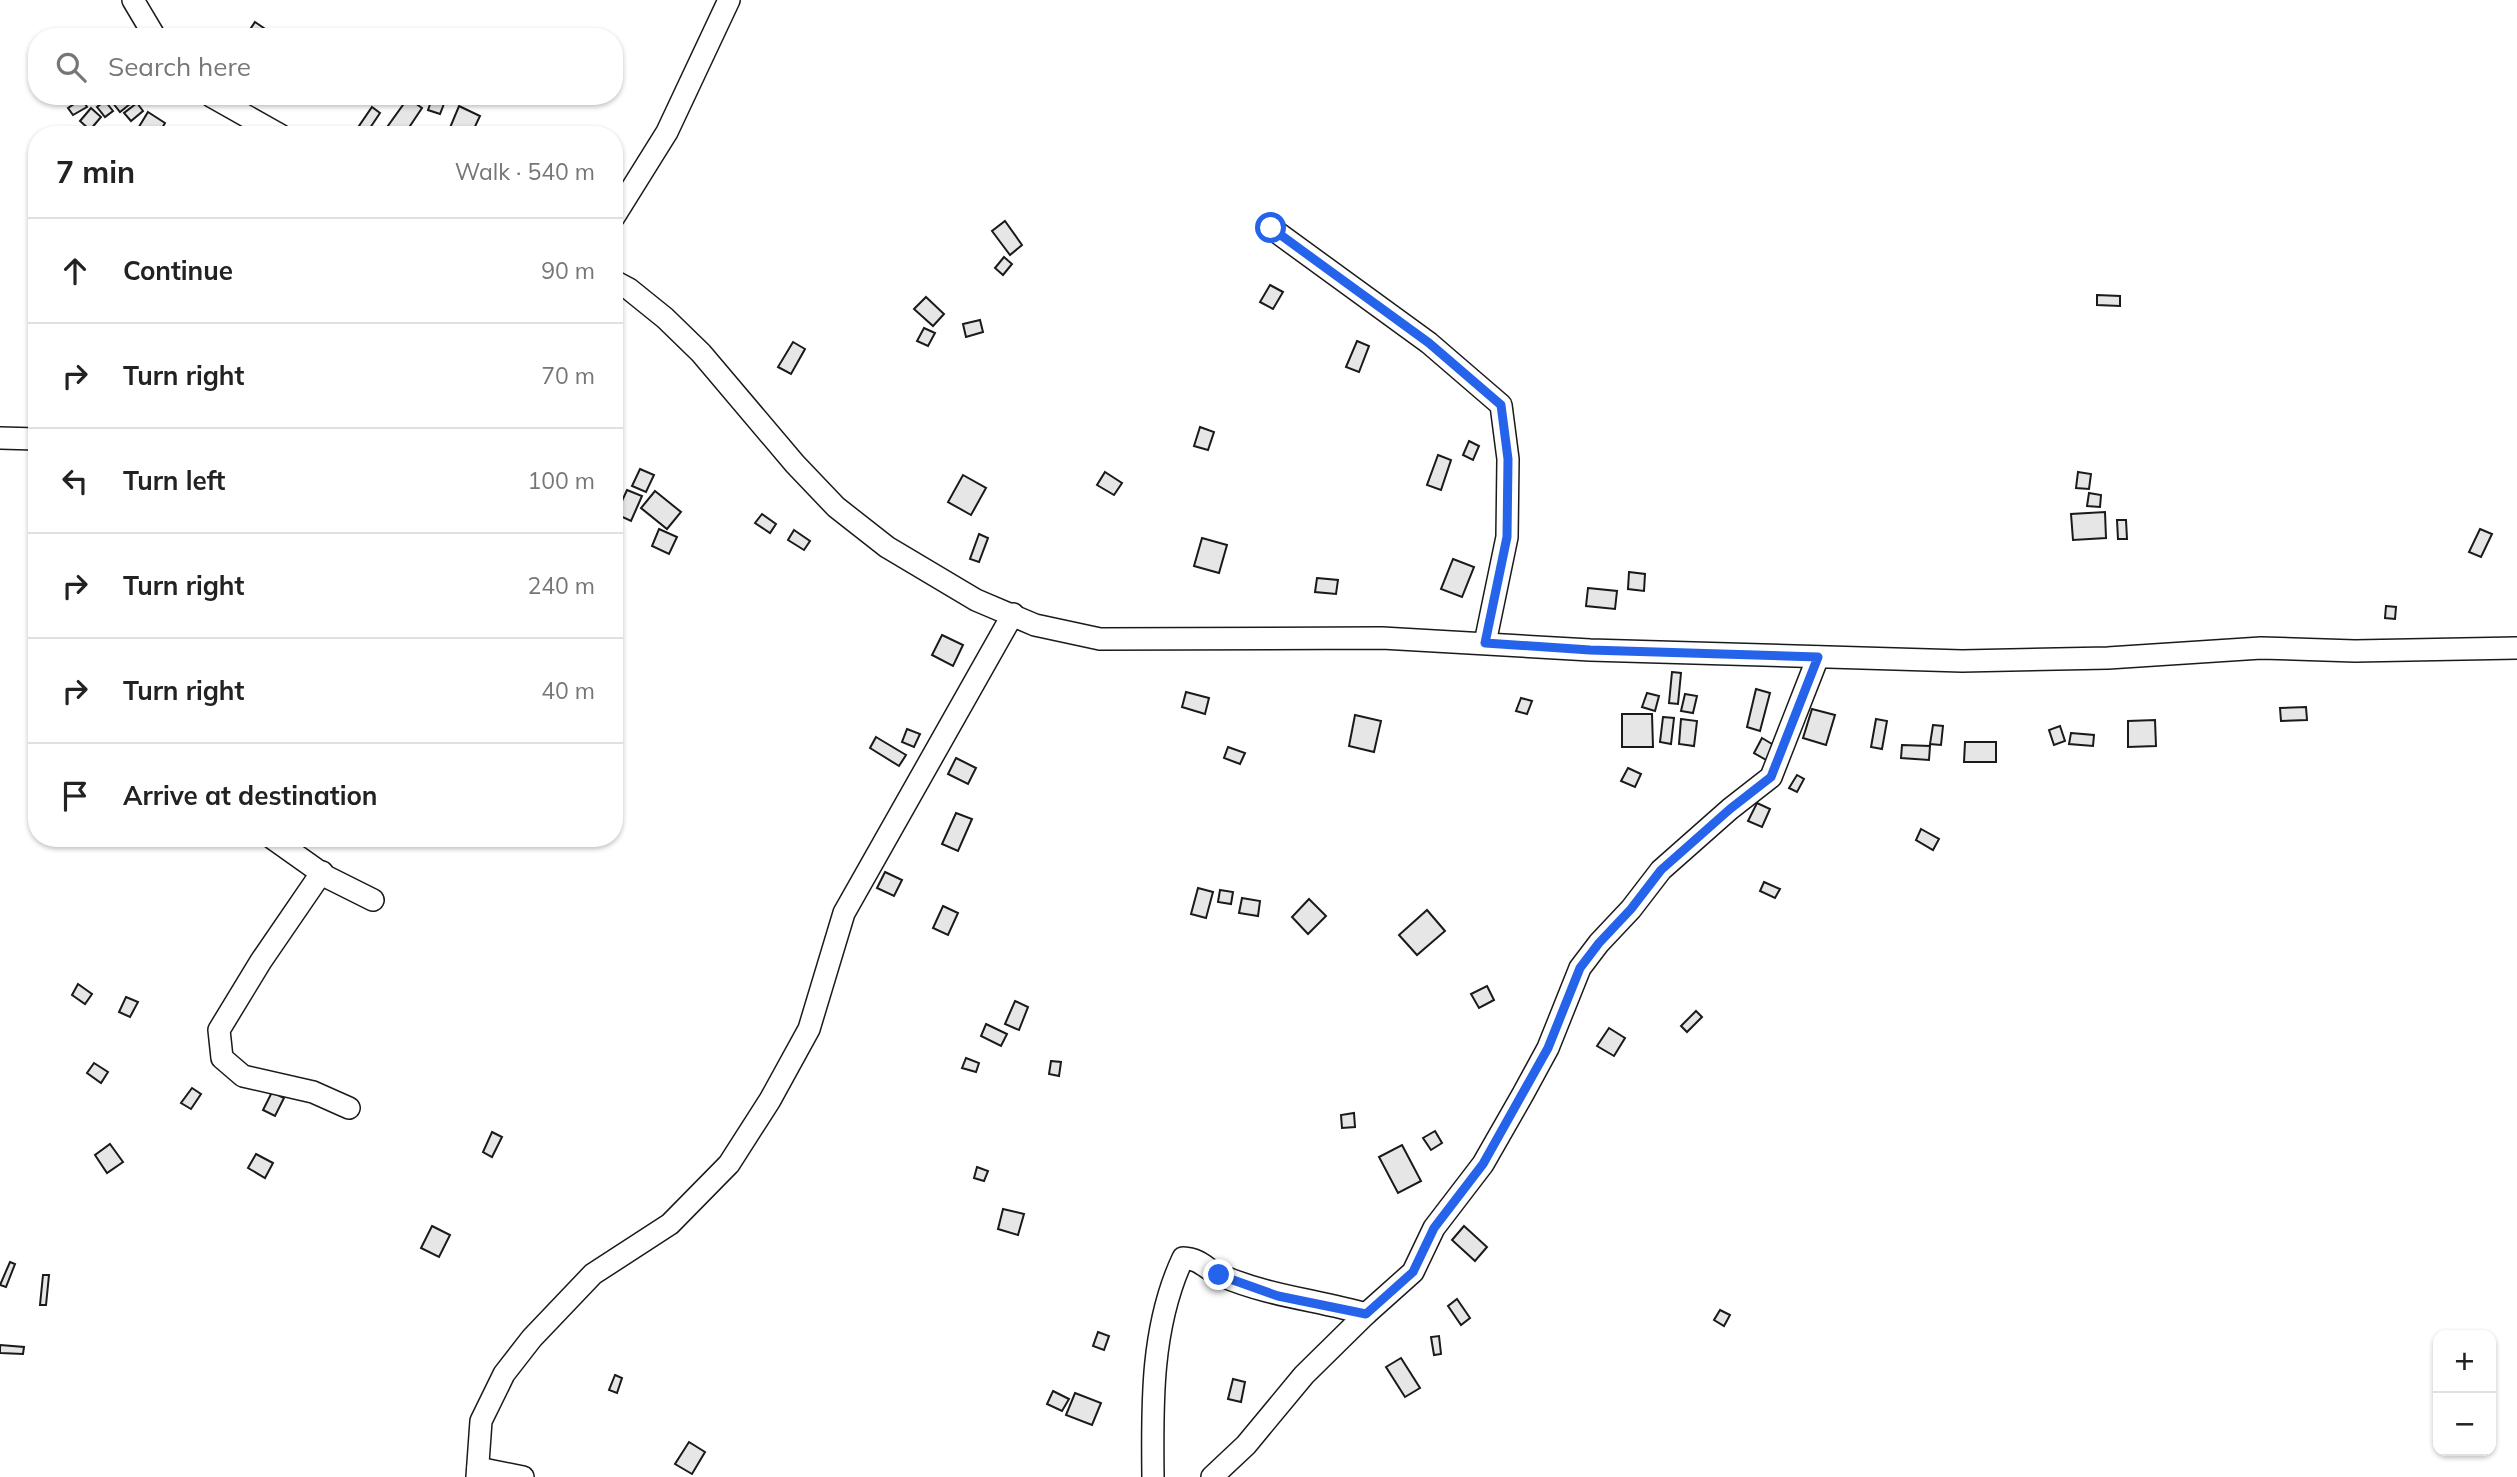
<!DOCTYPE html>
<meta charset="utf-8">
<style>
body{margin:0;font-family:Mulish,sans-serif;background:#f6f6f6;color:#222}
.controls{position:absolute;right:21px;bottom:21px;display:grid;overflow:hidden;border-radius:14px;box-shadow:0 2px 5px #0004}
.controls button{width:63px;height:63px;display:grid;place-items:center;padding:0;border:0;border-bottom:2px solid #e0e0e0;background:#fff;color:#222;font:35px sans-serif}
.stop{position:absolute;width:21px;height:21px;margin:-16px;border:5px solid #2563eb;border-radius:50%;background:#fff}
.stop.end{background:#2563eb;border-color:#fff;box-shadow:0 2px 7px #0008}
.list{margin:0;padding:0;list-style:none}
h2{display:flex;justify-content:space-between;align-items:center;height:91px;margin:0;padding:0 28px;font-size:30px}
h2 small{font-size:23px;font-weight:400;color:#767676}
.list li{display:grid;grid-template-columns:46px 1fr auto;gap:21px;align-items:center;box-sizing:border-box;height:105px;padding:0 28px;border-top:2px solid #e0e0e0}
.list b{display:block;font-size:26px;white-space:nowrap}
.list em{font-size:23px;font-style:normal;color:#767676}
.icon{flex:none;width:38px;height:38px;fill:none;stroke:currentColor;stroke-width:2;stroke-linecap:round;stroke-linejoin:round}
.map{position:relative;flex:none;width:2517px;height:1477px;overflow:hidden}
.search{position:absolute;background:#fff;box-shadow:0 2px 5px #0004;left:28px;top:28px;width:595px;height:77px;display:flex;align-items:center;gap:18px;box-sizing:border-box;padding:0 24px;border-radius:28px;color:#767676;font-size:26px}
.panel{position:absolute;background:#fff;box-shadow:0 2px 5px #0004;left:28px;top:126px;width:595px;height:721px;border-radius:28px}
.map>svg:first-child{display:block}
</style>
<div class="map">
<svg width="2517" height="1477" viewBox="0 0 2517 1477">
<rect width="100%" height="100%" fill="#fff"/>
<!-- building -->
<g fill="#e6e6e6" stroke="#1a1a1a" stroke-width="2">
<path d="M255,22L277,37H245Z"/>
<path d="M110,96H131L135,100L120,112L109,98Z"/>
<path d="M433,96H447L440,114L428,110Z"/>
<path d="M408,98L422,108L404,135H392L385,130Z"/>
<path d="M82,99L87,107L73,115L68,108Z"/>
<path d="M105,101L113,111L105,117L97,107Z"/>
<path d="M137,103L143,111L131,121L124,113Z"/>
<path d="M459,106L480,116L471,135H460L449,130Z"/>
<path d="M372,107L380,113L368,131L359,126Z"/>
<path d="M91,108L101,117L90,130L80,121Z"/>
<path d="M148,112L165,123L158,135H134Z"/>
<path d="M1005,221L1022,245L1010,255L992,231Z"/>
<path d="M1004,257L1012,264L1003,275L995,268Z"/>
<path d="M1270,285L1283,292L1273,309L1260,302Z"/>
<path d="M2097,295L2120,296V306L2097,305Z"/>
<path d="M926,297L944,314L933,326L914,309Z"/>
<path d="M980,320L983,332L966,337L963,324Z"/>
<path d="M924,328L935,333L928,346L917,341Z"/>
<path d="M1357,341L1369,346L1359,372L1346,367Z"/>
<path d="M793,342L805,349L791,374L778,367Z"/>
<path d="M1200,427L1214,432L1208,450L1194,446Z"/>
<path d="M1469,441L1479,446L1473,460L1463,455Z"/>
<path d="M1438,455L1451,460L1441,490L1427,485Z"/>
<path d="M640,469L654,475L646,492L632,486Z"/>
<path d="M1105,472L1122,483L1114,495L1097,485Z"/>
<path d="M2078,472L2091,474L2089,489L2076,488Z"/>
<path d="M963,475L986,488L971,515L948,502Z"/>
<path d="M627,490L642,496L631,521L616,514Z"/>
<path d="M655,491L681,512L667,529L641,508Z"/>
<path d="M2089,493L2101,495L2100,507L2087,506Z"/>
<path d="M2105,512L2106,538L2073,540L2071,514Z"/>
<path d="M762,514L776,524L770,533L755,523Z"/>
<path d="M2117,520H2126L2127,539H2118Z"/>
<path d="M659,529L677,537L669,554L652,546Z"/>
<path d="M2480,529L2492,534L2481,557L2469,552Z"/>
<path d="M794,530L810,541L804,550L788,540Z"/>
<path d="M979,534L988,538L979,562L970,559Z"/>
<path d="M1202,538L1227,545L1219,573L1194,566Z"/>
<path d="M1453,559L1474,567L1462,597L1441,589Z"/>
<path d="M1629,572L1645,574L1644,591L1628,589Z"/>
<path d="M1317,578L1338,580L1336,594L1315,592Z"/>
<path d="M1588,588L1617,591L1615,609L1586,606Z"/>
<path d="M2386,606L2396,607L2395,619L2385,618Z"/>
<path d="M942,635L963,645L953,666L932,655Z"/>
<path d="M1672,672L1681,673L1678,704L1669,703Z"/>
<path d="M1756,689L1770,693L1760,731L1747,727Z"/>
<path d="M1186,692L1209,698L1205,714L1182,707Z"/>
<path d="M1647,693L1659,696L1655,711L1642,707Z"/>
<path d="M1685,694L1697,696L1693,713L1681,711Z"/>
<path d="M1521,698L1532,701L1527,714L1516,711Z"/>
<path d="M2306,707L2307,720L2281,721L2280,708Z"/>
<path d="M1812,709L1835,715L1826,745L1803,738Z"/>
<path d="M1622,714H1652L1653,747H1622Z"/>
<path d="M1355,715L1381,721L1374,752L1349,746Z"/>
<path d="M1663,717L1674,718L1671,744L1660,742Z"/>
<path d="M1681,719L1697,721L1694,746L1679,744Z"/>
<path d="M1876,719L1887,721L1882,749L1871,747Z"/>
<path d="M2155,720L2156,746L2128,747V721Z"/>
<path d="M1933,725L1943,726L1941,745L1930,744Z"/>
<path d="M2060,726L2065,741L2054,745L2049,730Z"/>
<path d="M907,729L920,734L914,747L902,742Z"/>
<path d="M2071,733L2094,735L2093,746L2069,744Z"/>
<path d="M876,737L906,755L899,766L870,748Z"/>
<path d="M1762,738L1777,747L1768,761L1754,753Z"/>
<path d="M1965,742H1996V762H1964Z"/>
<path d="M1902,745L1930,746L1929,760L1901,758Z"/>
<path d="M1228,747L1245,753L1240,764L1224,758Z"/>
<path d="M956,758L976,768L968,784L948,774Z"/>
<path d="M1628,768L1641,774L1635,787L1621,781Z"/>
<path d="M1797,775L1804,779L1797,792L1789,788Z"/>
<path d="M1757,803L1770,809L1762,827L1748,821Z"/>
<path d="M956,813L972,819L958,851L942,844Z"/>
<path d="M1921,829L1939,839L1933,850L1916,840Z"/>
<path d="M885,872L902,880L894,896L877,888Z"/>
<path d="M1764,882L1780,889L1775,898L1760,891Z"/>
<path d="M1198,888L1213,892L1206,918L1191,914Z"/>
<path d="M1220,890L1233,892L1231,904L1218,902Z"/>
<path d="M1242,898L1260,901L1258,916L1239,913Z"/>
<path d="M1309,899L1326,916L1308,934L1292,917Z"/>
<path d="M943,906L958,913L948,935L933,928Z"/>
<path d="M1427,910L1445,931L1417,955L1399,935Z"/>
<path d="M78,984L92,994L85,1004L72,995Z"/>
<path d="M1487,986L1494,1000L1479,1008L1471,994Z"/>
<path d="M126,997L138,1002L130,1017L119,1012Z"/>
<path d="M1015,1001L1028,1007L1019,1030L1005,1024Z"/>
<path d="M1696,1011L1702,1017L1687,1032L1681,1026Z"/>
<path d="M986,1024L1007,1034L1001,1046L981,1036Z"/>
<path d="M1609,1028L1625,1038L1614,1056L1597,1046Z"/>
<path d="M966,1058L979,1063L976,1072L962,1068Z"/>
<path d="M1051,1061L1061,1062L1059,1076L1049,1074Z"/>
<path d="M94,1063L108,1072L101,1083L87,1073Z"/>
<path d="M192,1088L201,1094L191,1109L181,1103Z"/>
<path d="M272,1092L284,1098L275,1116L263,1110Z"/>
<path d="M1354,1113L1355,1127L1342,1128L1341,1115Z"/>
<path d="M1435,1131L1442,1143L1431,1150L1423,1138Z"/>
<path d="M492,1132L502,1137L492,1157L483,1152Z"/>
<path d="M110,1144L123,1162L107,1173L95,1155Z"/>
<path d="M1402,1145L1421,1181L1398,1193L1379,1157Z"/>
<path d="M256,1154L273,1163L265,1178L248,1168Z"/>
<path d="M977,1167L988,1171L984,1181L974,1178Z"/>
<path d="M1003,1209L1024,1214L1018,1235L998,1229Z"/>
<path d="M432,1226L450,1235L439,1257L421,1248Z"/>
<path d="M1464,1226L1487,1247L1475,1261L1452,1240Z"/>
<path d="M10,1262L15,1264L6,1287L0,1285Z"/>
<path d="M43,1275H49L46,1305H40Z"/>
<path d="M1457,1299L1470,1318L1461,1325L1448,1306Z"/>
<path d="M1720,1310L1730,1315L1724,1326L1714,1320Z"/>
<path d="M1098,1332L1109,1336L1104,1350L1093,1346Z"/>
<path d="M1439,1336L1441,1354L1434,1355L1431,1337Z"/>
<path d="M0,1345L24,1347L23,1354L0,1353Z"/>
<path d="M1401,1358L1420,1388L1405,1397L1386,1367Z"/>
<path d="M615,1375L622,1378L617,1393L609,1390Z"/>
<path d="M1233,1379L1245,1382L1241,1402L1228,1399Z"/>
<path d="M1053,1391L1069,1399L1062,1411L1047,1404Z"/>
<path d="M1075,1393L1101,1403L1092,1425L1066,1415Z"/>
<path d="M689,1442L705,1452L692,1474L675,1464Z"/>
</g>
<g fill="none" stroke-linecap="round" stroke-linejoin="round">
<defs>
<g id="street">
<path d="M133,0L155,37"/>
<path d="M211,96L280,135"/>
<path d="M614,217L667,132L729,0"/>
<path d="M1271,228L1429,343L1501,405L1508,459L1507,537L1485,643"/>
<path d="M614,281L629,289L665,318L701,353L795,464L836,507L887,547L976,600L1035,625L1100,639L1382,638L1590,650L1962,661L2108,658L2261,648L2355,651L2517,648"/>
<path d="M0,438L37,439"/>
<path d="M272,838L327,877L373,900"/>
<path d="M322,872L261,961L219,1030L222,1058L243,1076L313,1092L349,1108"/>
<path d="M478,1468L523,1477"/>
<path d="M477,1477L481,1421L504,1374L532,1338L593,1274L670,1224L729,1164L770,1100L809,1029L844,913L1013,614"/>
<path d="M1153,1477C1152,1403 1151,1326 1183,1258C1202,1259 1206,1270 1222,1276C1269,1296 1317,1300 1366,1314"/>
<path d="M1212,1477L1246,1445L1304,1375L1366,1314L1413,1272L1434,1228L1483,1164L1523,1094L1548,1048L1580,968L1599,943L1631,909L1661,870L1730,809L1771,777L1818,657"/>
</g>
</defs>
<!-- street casing -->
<use href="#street" stroke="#1a1a1a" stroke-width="24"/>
<!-- street -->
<use href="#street" stroke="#fff" stroke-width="21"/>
</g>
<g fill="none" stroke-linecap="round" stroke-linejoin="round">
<!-- route -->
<path stroke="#2563eb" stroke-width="9" d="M1219,1275L1278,1296L1366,1314L1413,1272L1434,1228L1483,1164L1548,1048L1580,968L1599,943L1631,909L1661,870L1730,809L1771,777L1818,657L1590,650L1485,643L1507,537L1508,459L1501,405L1429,343L1271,228"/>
</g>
</svg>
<div class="controls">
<button>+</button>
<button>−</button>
</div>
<div class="stop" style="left:1271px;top:228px"></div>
<div class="stop end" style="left:1219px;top:1275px"></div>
<div class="search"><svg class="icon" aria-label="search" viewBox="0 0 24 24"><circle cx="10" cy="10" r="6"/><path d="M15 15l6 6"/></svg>Search here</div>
<section class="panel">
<h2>7 min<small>Walk · 540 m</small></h2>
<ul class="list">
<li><svg class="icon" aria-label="ahead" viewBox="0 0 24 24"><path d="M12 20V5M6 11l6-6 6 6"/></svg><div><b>Continue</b></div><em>90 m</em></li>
<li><svg class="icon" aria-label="right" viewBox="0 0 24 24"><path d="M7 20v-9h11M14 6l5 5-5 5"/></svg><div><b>Turn right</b></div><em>70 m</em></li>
<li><svg class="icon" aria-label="left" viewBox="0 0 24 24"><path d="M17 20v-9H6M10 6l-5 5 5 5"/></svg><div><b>Turn left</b></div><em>100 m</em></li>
<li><svg class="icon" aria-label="right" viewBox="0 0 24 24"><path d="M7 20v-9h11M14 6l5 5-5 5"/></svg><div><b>Turn right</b></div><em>240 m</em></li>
<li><svg class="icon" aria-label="right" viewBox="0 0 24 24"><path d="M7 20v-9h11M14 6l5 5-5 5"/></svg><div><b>Turn right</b></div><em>40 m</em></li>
<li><svg class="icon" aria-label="arrive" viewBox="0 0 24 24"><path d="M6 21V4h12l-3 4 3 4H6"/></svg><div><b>Arrive at destination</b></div></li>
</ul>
</section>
</div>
